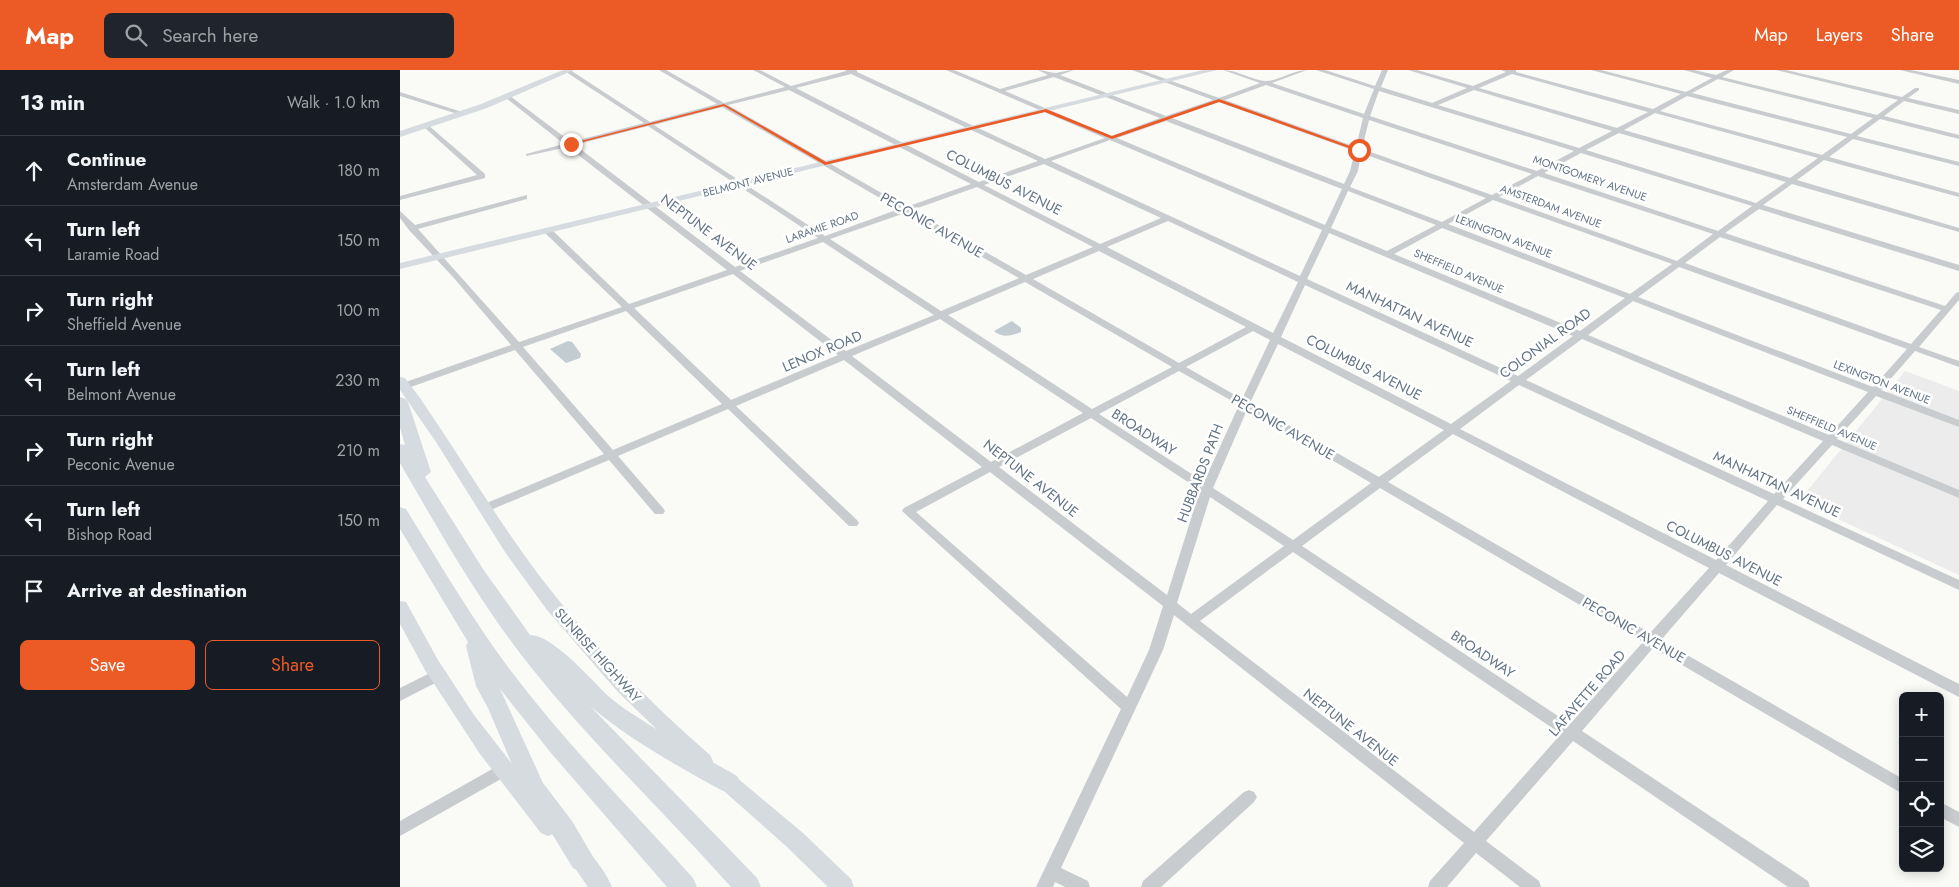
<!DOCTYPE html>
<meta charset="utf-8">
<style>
body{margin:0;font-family:Jost,sans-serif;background:#20242c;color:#f1f3f6}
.controls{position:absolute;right:15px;bottom:15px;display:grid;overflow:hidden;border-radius:8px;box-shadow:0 2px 12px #0003}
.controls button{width:45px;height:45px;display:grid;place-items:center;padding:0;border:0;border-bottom:1px solid #363941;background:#171b24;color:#f1f3f6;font:25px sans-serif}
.stop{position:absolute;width:15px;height:15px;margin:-11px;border:4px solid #ec5b26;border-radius:50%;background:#fff}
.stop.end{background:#ec5b26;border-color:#fff;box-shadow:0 1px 5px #0008}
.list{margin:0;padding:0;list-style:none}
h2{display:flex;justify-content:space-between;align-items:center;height:65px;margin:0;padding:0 20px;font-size:21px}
h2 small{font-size:16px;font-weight:400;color:#9ea1a6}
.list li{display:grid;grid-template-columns:32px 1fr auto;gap:15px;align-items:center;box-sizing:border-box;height:70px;padding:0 20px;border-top:1px solid #363941}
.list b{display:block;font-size:19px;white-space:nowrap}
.list p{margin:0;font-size:16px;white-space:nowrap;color:#9ea1a6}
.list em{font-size:16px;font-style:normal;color:#9ea1a6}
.actions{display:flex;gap:10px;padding:15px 20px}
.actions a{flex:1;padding:11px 0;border:1px solid #ec5b26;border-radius:8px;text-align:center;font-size:18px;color:#ec5b26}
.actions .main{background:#ec5b26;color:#fff}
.icon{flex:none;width:28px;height:28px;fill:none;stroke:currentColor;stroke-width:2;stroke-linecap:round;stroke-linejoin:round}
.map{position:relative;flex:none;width:1559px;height:817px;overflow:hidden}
header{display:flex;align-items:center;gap:30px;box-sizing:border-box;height:70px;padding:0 25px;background:#ec5b26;color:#fff}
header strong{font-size:24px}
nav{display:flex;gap:28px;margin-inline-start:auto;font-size:18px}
.search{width:350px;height:45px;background:#20242c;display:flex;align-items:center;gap:12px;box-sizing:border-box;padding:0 18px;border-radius:8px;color:#9ea1a6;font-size:19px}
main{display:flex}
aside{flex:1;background:#171b24}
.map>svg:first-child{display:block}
</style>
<header>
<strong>Map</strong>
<div class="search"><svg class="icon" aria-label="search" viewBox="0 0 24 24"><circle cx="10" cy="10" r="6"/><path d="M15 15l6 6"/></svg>Search here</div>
<nav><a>Map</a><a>Layers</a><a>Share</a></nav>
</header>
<main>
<aside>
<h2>13 min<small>Walk · 1.0 km</small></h2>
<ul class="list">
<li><svg class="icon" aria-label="ahead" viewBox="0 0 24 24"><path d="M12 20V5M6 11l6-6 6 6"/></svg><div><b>Continue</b><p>Amsterdam Avenue</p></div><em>180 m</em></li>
<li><svg class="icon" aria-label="left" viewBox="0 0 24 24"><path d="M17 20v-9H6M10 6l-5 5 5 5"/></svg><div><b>Turn left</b><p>Laramie Road</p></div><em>150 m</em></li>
<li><svg class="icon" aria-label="right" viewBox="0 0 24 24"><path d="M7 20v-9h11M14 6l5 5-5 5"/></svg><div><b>Turn right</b><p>Sheffield Avenue</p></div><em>100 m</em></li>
<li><svg class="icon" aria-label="left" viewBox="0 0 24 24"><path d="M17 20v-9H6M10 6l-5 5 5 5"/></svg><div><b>Turn left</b><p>Belmont Avenue</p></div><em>230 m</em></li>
<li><svg class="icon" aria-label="right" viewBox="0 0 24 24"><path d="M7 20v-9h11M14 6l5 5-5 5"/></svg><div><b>Turn right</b><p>Peconic Avenue</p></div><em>210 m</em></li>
<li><svg class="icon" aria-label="left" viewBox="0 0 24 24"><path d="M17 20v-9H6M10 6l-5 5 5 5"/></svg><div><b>Turn left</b><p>Bishop Road</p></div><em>150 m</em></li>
<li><svg class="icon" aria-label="arrive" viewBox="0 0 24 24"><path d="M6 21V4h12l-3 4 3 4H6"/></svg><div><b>Arrive at destination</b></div></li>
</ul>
<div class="actions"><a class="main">Save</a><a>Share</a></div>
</aside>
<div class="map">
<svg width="1559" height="817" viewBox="0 0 1559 817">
<rect width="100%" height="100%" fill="#fafaf7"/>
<!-- built -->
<path fill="#ebeceb" d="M1505,301L1559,321V505L1399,431Z"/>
<!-- water -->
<g fill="#c2ccd1">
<path d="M612,251L621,258V262C611,266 602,268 594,261Z"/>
<path d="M168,271L172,272L181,284L180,288L166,293L150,279Z"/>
</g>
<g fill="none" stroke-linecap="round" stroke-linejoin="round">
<!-- minor -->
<g fill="#c8cccf" fill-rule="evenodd">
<path d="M166,0H170L250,52L317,34L259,0H266L324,33L385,17L353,0H360L391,16L446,1L445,0H457V2L645,89L705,68L546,0H554L600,19L648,5L638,0C644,0 650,3 656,3C662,2 667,0 674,0L660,5L766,46L813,30L732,0H741L819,28L860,13L823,0C838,0 851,10 865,11C876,12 893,0 907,0L872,13L964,44L974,19L916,0H925L975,16L982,0H988L981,17L1032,33L1067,18L1008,0H1017L1073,16L1106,2L1101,0H1116V2L1253,39L1281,24L1191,0H1201L1286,22L1312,8L1284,0H1294L1316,5L1327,0H1334L1322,7L1477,45L1498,30L1376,0H1386L1502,27L1515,18H1519V20L1508,28L1559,40V44L1504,31L1484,46L1559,65V69L1480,49L1457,66L1559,92V96L1453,69L1429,87L1559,123V127L1424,90L1397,110L1559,158V162L1392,114L1363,135L1559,195V201L1359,139L1325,163L1545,236L1556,223L1559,222V230L1519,277L1559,291V297L1515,281L1481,320L1559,350V357L1476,326L1437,369L1559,420V428L1432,375L1383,429L1559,510V520L1377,435L1326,495L1559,614V627L1319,503L1261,570L1503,709V724L1253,578L1182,661L1408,811L1410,817H1388L1173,671L1086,771L1139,811L1141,817H1120L1076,783L1047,817H1028L1030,811L1064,773L774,545L763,580L661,798L688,811L690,817H665L655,812L653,817H636L721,639L502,441L504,438L582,397L444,290L336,336L457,450L459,453L457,456H449L328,339L218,386L263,438L265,441L263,444H255L209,390L86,442L80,438L82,435L204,384L115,280L8,318L0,317V314L111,275L53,207L9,160L0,148V141L15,155L127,125V129L18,159L119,272L222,237L144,162V158H150L229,234L327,200L168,77L126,86V84L164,74L106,28V26H110L171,72L244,53L166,2ZM451,4L638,91L579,112L396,18ZM1112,4L1248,42L1217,58L1079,18ZM654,7L760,48L711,66L605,21ZM1318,9L1473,48L1451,64L1292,23ZM866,15L963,48L956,77L825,30ZM389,20L571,114L506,137L328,35ZM1074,20L1212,61L1179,78L1038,35ZM979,21L1174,81L1137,101L970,46ZM1287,26L1447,67L1422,85L1260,41ZM819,32L955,81L950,101L944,114L772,48ZM322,37L499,139L425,166L254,55ZM1255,43L1418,88L1390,108L1224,60ZM969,50L1132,104L1092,125L962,79ZM766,51L942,119L925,155L717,68ZM248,56L418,168L335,197L175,75ZM1219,63L1386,112L1356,133L1186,80ZM710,70L922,160L900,206L651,91ZM961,83L1086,128L1042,152L950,117L958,101ZM1181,83L1352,136L1318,161L1144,103ZM644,94L761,148L700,174L584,115ZM1138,106L1313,164L1277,191L1099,127ZM577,117L693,177L626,205L512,140ZM948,121L1036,155L987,181L931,158ZM1093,130L1272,194L1230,224L1048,154ZM505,143L619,208L541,241L430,169ZM768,151L898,212L873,263L707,177ZM1042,158L1225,228L1180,261L994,184ZM929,163L1173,266L1118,306L907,209ZM1320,167L1541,240L1511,274L1285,193ZM423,172L534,245L446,281L340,201ZM699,181L846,257L779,293L633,209ZM1279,197L1507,279L1473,317L1238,227ZM333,204L438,285L331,330L234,238ZM625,212L772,297L692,339L548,245ZM905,215L1111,311L1051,354L881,267ZM1233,231L1468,322L1429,365L1188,265ZM226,241L322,334L213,380L123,277ZM540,249L683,343L591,392L452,286ZM853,261L870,270L842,329L786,297ZM1182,269L1423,371L1374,424L1126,310ZM878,274L1044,360L979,407L850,333ZM779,301L839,335L804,412L699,344ZM1119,315L1368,431L1316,490L1060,359ZM847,340L971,413L893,470L813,418ZM691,348L800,420L767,525L599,397ZM1053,364L1309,498L1250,563L988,412ZM590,402L763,536L749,580L727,627L516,442ZM980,418L1243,572L1170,654L902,476ZM810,427L884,476L791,544L777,533ZM893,482L1161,664L1074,762L800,551Z"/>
<path d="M1500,0H1511L1559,10V14Z"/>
<path d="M0,22L65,43L66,44L61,45L0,26Z"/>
<path d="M24,55H28L85,104V108L0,130V126L77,105L24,57Z"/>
<path d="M38,599L43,601L45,605L43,609L0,631V618Z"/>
<path d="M103,693L108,695L111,700L108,705L0,766V751Z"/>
<path d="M849,720L854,722L857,727L854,732L761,817H741L743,811L844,722Z"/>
<path d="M1540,732L1559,742V757L1540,747Z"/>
</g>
<!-- major -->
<g fill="#d6dbdf" fill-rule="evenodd">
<path d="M163,0H174L87,38L0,67V61L81,34Z"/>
<path d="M803,0H817L0,199V193Z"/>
<path d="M0,307L5,308L20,328C60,386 96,448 138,504C189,571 247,630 310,685L313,691L310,697L303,700L296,697L218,622L147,540L105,482L36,372L0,320Z"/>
<path d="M0,531L6,532L38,590L74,645L155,749L159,756L155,763L148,766L141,763L80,684L25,600L0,554Z"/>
<path d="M323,699L330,702L403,763L451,809L454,817H428L387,777L316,714L313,708L316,702Z"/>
<path d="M176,774C191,780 206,803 212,817H188L165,784L168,777Z"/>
</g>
<!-- highway -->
<g fill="#d6dbdf" fill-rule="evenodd">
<path d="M0,327L6,329L8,332L31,402L25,407L83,499L130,565C151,564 190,608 204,622C217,635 233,644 248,654C277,672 307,689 337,706L341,713L337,720L329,723L321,720C276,695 230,670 190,636L334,784L357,808L361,817H331C266,744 195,677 134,601C82,537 41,464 0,393V374L5,375L0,358Z"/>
<path d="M0,437L6,439C40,494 72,549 111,601C166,674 232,740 293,808L297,817H267L151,683L100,619L143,713L172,751L195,790L191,798L182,802L173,798L154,767L126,727L88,638L76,616L66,576L68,572L0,459Z"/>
</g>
</g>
<!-- route -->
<path fill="#ec5b26" d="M819,29L961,80L957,81L819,32L712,69L645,42L425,95L324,36L171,75L169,74L324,34L426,92L646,39L712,66Z"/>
<g text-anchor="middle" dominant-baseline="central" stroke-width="5" stroke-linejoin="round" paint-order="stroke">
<!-- far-street labels -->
<g font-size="11" fill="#637484" stroke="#fff">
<text transform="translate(1190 108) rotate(19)">MONTGOMERY AVENUE</text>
<text transform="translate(348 112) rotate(-14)">BELMONT AVENUE</text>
<text transform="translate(1151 136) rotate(20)">AMSTERDAM AVENUE</text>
<text transform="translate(422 157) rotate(-19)">LARAMIE ROAD</text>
<text transform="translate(1104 166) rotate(21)">LEXINGTON AVENUE</text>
<text transform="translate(1059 201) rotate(23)">SHEFFIELD AVENUE</text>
<text transform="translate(1482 312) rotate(21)">LEXINGTON AVENUE</text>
<text transform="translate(1432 358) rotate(23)">SHEFFIELD AVENUE</text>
</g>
<!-- street labels -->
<g font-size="14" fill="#637484" stroke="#fff">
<text transform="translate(604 112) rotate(27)">COLUMBUS AVENUE</text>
<text transform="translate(532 155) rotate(30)">PECONIC AVENUE</text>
<text transform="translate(309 162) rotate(37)">NEPTUNE AVENUE</text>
<text transform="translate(1010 244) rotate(25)">MANHATTAN AVENUE</text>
<text transform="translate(1145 273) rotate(-36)">COLONIAL ROAD</text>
<text transform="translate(422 281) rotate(-23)">LENOX ROAD</text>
<text transform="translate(964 297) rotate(27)">COLUMBUS AVENUE</text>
<text transform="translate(883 357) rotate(30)">PECONIC AVENUE</text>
<text transform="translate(744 362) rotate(33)">BROADWAY</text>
<text transform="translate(800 403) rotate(-69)">HUBBARDS PATH</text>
<text transform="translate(631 408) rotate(38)">NEPTUNE AVENUE</text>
<text transform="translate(1377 414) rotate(25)">MANHATTAN AVENUE</text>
<text transform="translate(1324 483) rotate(27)">COLUMBUS AVENUE</text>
<text transform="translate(1234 560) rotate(30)">PECONIC AVENUE</text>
<text transform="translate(1083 584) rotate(34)">BROADWAY</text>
<text transform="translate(198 585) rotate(48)">SUNRISE HIGHWAY</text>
<text transform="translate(1187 623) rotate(-49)">LAFAYETTE ROAD</text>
<text transform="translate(951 657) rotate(38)">NEPTUNE AVENUE</text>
</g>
</g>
</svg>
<div class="controls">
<button>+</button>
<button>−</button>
<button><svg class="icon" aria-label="locate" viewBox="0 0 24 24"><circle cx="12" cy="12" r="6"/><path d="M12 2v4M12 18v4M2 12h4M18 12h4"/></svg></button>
<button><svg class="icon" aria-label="layers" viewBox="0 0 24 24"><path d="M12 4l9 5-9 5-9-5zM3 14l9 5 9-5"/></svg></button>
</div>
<div class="stop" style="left:959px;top:80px"></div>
<div class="stop end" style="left:171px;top:74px"></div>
</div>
</main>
